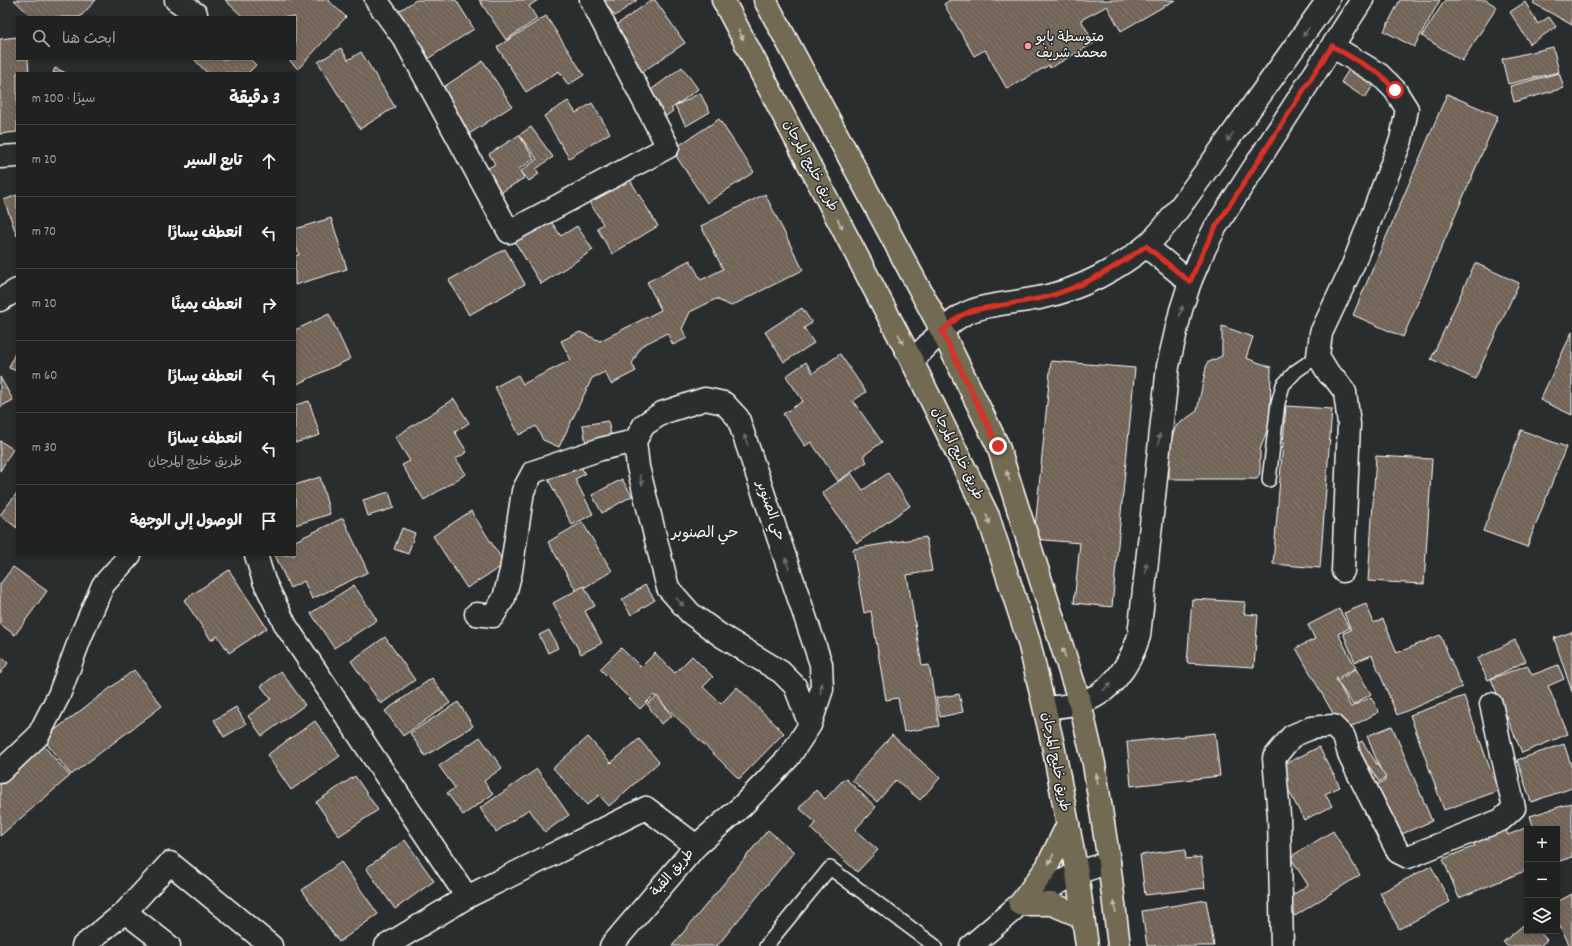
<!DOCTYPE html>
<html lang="ar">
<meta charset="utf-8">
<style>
body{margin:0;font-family:Dekko,"Playpen Sans Arabic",sans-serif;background:#282a2a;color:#f1f3f6;direction:rtl}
.controls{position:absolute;right:12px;bottom:12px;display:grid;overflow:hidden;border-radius:0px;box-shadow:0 2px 6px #0003}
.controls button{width:36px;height:36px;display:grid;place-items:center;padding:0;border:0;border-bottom:1px solid #3d3f40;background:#202222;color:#f1f3f6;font:20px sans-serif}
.stop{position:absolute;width:12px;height:12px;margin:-9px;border:3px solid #d93025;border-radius:50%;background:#fff}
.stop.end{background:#d93025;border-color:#fff;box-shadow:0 1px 4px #0008}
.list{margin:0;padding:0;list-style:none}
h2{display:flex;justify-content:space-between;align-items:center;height:52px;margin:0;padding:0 16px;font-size:17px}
h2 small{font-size:13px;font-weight:400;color:#a2a4a5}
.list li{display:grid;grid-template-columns:26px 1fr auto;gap:12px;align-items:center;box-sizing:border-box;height:72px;padding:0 16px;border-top:1px solid #3d3f40}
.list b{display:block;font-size:15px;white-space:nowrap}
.list p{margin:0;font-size:13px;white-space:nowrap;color:#a2a4a5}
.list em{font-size:13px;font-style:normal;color:#a2a4a5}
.icon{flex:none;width:22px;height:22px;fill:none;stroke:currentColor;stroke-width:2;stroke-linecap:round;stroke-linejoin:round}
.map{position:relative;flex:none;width:1572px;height:946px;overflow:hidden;direction:ltr}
.search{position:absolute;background:#202222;box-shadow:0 2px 6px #0003;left:16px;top:16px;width:280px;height:44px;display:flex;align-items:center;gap:10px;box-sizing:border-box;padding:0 14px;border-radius:0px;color:#a2a4a5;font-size:15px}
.panel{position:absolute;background:#202222;box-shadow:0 2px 6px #0003;left:16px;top:72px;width:280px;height:484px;border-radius:0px;direction:rtl}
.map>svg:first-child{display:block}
</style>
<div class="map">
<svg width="1572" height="946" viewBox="0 0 1572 946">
<defs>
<pattern id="building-back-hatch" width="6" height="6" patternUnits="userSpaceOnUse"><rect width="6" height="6" fill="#716357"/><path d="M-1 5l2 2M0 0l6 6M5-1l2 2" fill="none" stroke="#867a70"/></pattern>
</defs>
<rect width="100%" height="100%" fill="#2a2d2e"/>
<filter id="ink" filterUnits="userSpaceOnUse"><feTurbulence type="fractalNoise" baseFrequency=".025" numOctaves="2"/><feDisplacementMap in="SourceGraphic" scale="8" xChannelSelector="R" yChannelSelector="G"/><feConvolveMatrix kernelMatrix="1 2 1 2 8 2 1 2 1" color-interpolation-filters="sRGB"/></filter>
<g filter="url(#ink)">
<!-- building -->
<g fill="url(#building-back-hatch)" stroke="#fff">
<path d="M14,0H96L80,17H32Z"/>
<path d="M225,0H328L346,17L298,69L288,59H295V17H243Z"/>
<path d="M416,0H456L474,29L429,58L399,11Z"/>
<path d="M479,0H538L529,6L537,19L506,40Z"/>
<path d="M603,0H637L615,16Z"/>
<path d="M652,0H655L685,43L639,74L609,30Z"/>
<path d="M950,0H1175L1121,31L1107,6L1081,20L1094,43L1050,68L1049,65L1007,89L985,50L974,56L944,4Z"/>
<path d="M1400,0H1440L1414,47L1384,31Z"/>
<path d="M1445,0H1486L1497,7L1462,61L1422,36Z"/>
<path d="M1535,0H1572V25L1533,3Z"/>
<path d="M1525,2L1538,24L1549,17L1556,27L1530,44L1510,12Z"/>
<path d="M546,16L584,75L568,85L559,71L526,92L497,47Z"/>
<path d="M17,37V59H28L29,73H17V132L0,134V39Z"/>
<path d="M1553,47L1559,72L1508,84L1502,59Z"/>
<path d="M341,48L348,60L361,52L395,107L360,129L318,62Z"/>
<path d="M194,59H250L256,65L248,73H207Z"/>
<path d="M483,61L512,106L469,134L442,88Z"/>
<path d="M682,67L698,89L671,109L673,111L662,119L644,95Z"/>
<path d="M55,68L66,73H53Z"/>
<path d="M1350,68L1374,84L1365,98L1341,82Z"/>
<path d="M1559,73L1564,88L1514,102L1510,86Z"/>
<path d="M700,93L710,112L686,126L675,106Z"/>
<path d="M1447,94L1498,116L1403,337L1353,315Z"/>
<path d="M568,101L576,113L592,103L610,133L569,158L544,116Z"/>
<path d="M719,119L754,172L707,203L672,150Z"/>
<path d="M531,127L553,157L536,169L539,174L529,181L521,171L537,159L519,135Z"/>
<path d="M519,135L534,159L519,169L524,178L497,195L482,172L495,164L489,154Z"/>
<path d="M627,175L658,226L612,254L597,228L603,224L587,198Z"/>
<path d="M765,194L803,270L731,306L716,299L690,312L682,329L687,338L673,345L667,333L641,346L632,364L636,371L611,384L605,372L592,378L559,447L543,440L536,426L519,435L495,387L518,375L523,384L571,360L561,341L580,332L600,341L661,310L647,282L690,260L701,280L723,269L701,226Z"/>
<path d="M17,195V236L4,200Z"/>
<path d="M548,217L561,236L577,226L593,250L541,284L513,239Z"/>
<path d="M331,218L347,269L295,285V256L299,255L295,241V229Z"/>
<path d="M505,249L525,284L469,315L449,280Z"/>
<path d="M1475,263L1519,283L1475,379L1431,359Z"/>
<path d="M802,308L812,323L804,328L814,343L784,362L765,332Z"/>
<path d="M329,314L350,359L295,385V330Z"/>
<path d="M1222,326L1253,337L1246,358L1271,367L1270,422L1260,450V473L1257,479H1169V445L1176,426L1197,411L1207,363L1222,356Z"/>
<path d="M1572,332V415L1540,400Z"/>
<path d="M17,348V371L9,368Z"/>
<path d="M840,354L866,392L853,401L882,442L863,456L867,462L838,481L811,442L805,446L783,414L803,401L786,376L806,362L813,373Z"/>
<path d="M1051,361L1135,368L1112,607L1074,603L1080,543L1034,539Z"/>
<path d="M0,377L13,400L0,407Z"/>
<path d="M454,399L469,423L455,432L467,452L456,459L466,474L424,500L402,465L410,461L395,437Z"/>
<path d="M309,401L320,435L295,443V405Z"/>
<path d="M1286,406L1332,409L1320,568L1273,564Z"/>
<path d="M608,421L612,440L586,444L583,425Z"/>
<path d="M1521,430L1566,447L1527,547L1483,531Z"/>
<path d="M0,441L13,449L0,471Z"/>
<path d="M1376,456L1432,459L1424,584L1368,581Z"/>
<path d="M578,461L585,474L575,479L593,514L572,525L547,477Z"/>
<path d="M851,473L863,490L888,473L910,506L857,543L822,493Z"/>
<path d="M320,477L330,514L295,525V485Z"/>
<path d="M622,479L632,496L602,513L592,495Z"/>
<path d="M389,492L394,508L368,516L363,500Z"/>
<path d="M17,493V528L0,515Z"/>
<path d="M471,511L505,564L467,588L433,536Z"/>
<path d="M343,518L368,572L312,599L304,581L290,588L275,555H295V541Z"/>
<path d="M582,522L612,571L577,592L548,542Z"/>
<path d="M402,528L415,533L408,554L394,549Z"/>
<path d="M926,537L932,571L907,575L922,666L929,665L939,726L904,732L898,698L886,700L871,611L864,613L853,549Z"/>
<path d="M13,567L47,591L15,635L0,624V584Z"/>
<path d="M229,570L267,628L229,653L218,636L211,640L184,600Z"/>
<path d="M354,585L377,620L334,648L311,613Z"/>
<path d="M645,585L655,600L631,615L622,600Z"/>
<path d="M584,586L595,606L585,611L602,643L581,654L553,603Z"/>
<path d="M1192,599L1245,602L1244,614L1258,615L1254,667L1187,663Z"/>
<path d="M1366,604L1374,623L1383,619L1397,653L1440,635L1462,687L1397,715L1372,655L1355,662L1343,633L1351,630L1344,613Z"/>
<path d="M1339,609L1349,628L1338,634L1356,668L1336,679L1351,707L1371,697L1379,712L1343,731L1296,648L1315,639L1308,625Z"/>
<path d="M549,630L558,648L548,653L539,635Z"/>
<path d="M1572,632V692L1554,638Z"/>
<path d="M385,637L415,680L381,704L351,661Z"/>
<path d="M1515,640L1526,661L1488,680L1477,659Z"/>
<path d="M621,648L641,667L655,653L675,673L692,656L713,677L703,687L721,704L737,687L784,733L739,779L654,695L640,709L600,669Z"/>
<path d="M0,656L8,663L0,674Z"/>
<path d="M1527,665L1532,675L1558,665L1564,679L1548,686L1568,734L1522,753L1491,679Z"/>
<path d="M1356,669L1371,694L1353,705L1337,681Z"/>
<path d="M134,670L162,706L71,775L43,739Z"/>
<path d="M281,671L305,705L262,736L248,716L271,699L261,686Z"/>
<path d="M432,678L450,703L403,736L385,711Z"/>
<path d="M959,694L963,712L940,717L936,698Z"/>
<path d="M657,696L672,716L661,724L647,704Z"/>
<path d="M1464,696L1498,791L1444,810L1410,715Z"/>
<path d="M458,702L473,726L425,756L410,733Z"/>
<path d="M236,707L246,724L224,737L214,720Z"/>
<path d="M315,721L340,756L291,790L267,755Z"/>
<path d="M1392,726L1432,821L1395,837L1373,786L1385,781L1367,736Z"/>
<path d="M1215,733L1220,776L1131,786L1127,742Z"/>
<path d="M892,735L940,778L920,800L896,780L877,802L852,780Z"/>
<path d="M480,737L502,768L484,781L493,794L463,815L447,793L455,788L439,766Z"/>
<path d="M588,737L611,763L639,739L659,762L609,806L599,795L587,805L553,768Z"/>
<path d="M1362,741L1386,778L1379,782L1369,766L1364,770L1350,748Z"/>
<path d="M1564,744L1572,768V788L1531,802L1517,760Z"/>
<path d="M43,745L70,776L0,836V782Z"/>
<path d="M1319,747L1340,787L1325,794L1332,806L1304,820L1277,768Z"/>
<path d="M537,769L569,815L545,832L529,809L496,832L480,808Z"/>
<path d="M355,776L378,810L339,836L316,802Z"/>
<path d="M845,778L876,807L855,830L878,850L857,872L811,829L816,823L799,808L816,790L825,799Z"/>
<path d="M1572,803V857L1557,862V829H1534L1530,816Z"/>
<path d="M1504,826L1508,835L1525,828L1527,833V870L1459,898L1443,859L1475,846L1473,839Z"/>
<path d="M768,830L794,852L717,946H672Z"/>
<path d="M1333,831L1360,875L1295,916L1285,900L1308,885L1290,857Z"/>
<path d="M405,840L434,881L395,909L366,868Z"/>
<path d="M1185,849L1186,859L1201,857L1205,888L1145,895L1140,855Z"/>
<path d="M341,862L378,914L339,942L302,890Z"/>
<path d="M1431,866L1450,902L1399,929L1380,893Z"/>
<path d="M1572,894V946H1570L1557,921V902Z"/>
<path d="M1206,900L1214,946H1147L1142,911Z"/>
<path d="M1527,922V931H1539L1547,940L1540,946H1507L1503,942Z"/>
</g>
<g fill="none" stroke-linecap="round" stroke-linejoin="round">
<defs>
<g id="service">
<path d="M1269,480L1278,403L1283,385L1296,371L1318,356"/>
<path d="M766,946L830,868L935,946"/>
</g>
<g id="minor">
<path d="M176,0L196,14"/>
<path d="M376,0L405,40L509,232L668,147L591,0"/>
<path d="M1332,46L1380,75L1395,90L1407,109L1401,140L1353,265L1321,333L1318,356L1329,374L1336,380L1345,392L1349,424L1343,571"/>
<path d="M0,157L17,156"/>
<path d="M1146,246L1190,282"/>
<path d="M0,300L17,290"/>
<path d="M912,361C926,348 945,325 961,316C982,303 1019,303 1043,297C1079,290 1118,269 1146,246C1161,233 1173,216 1185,200L1328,0"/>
<path d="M256,555L264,581L286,626L467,897"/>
<path d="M476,614L493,616L504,598L511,571L523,491L533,472L601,449L635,441"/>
<path d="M1045,708C1056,707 1068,706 1079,703C1110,695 1130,665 1139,636L1168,366L1181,310L1190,282L1202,254L1215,228L1362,0"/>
<path d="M0,772L38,736L59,695L81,636L103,585L130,555"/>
<path d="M83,946L125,912"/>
<path d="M169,946L125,912L170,863L271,946"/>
<path d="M386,946L467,897L646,808L696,846"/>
<path d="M611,946L696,846L742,806L789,757L810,725L822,689L821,664L738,418L724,403L705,399L662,413L644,425L635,441L638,467L668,588L690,613L720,635L781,672L795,686L810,725"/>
<path d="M1282,946L1279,816L1274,758L1292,736L1311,728L1333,726L1344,737L1350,757L1398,852L1408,857L1501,820L1514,808L1491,704"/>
</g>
<path id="tertiary" d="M971,946L1020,904L1077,873L1109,862"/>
<g id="primary">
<path d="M723,0L912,361L988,516L1029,642L1053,745L1077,873L1087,946"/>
<path d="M765,0L942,331L998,446L1080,703L1094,764L1109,862L1119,946"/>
<path d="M1020,904L1047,867L1068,824"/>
<path d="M1020,904H1052L1083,917"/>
</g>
</defs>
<!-- service casing -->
<use href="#service" stroke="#fff" stroke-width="16"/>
<!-- minor casing -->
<use href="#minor" stroke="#fff" stroke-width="25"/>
<!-- tertiary casing -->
<use href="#tertiary" stroke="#fff" stroke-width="25"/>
<!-- primary casing -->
<use href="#primary" stroke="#fff" stroke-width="25"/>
<!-- service -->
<use href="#service" stroke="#2a2d2e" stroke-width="13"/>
<!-- minor -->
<use href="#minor" stroke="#2a2d2e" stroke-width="22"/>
<!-- tertiary -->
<use href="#tertiary" stroke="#2a2d2e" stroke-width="22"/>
<!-- primary -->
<use href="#primary" stroke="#736b52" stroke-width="22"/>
</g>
<!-- one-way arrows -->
<defs><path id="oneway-solid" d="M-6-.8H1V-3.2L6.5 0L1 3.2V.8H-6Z"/></defs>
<g fill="#6a6c6d">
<use href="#oneway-solid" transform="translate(1306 32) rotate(126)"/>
<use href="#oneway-solid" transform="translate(1230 137) rotate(126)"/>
<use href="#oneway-solid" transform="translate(1181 311) rotate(-74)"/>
<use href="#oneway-solid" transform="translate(1159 439) rotate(-84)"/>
<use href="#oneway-solid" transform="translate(746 440) rotate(-109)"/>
<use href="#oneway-solid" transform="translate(641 480) rotate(76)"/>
<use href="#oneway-solid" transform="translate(787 563) rotate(-109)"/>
<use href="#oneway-solid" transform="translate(1146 568) rotate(-84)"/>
<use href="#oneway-solid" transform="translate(680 602) rotate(48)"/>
<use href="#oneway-solid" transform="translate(1107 687) rotate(-40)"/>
<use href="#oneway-solid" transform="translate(821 688) rotate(-84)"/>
</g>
<g fill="#c0bcb1">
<use href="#oneway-solid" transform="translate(741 35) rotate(62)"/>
<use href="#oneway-solid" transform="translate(840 224) rotate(62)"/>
<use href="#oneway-solid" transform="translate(901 339) rotate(62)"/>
<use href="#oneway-solid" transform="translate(1008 476) rotate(-108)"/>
<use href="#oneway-solid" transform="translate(988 519) rotate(69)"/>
<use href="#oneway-solid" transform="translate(1064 653) rotate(-108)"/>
<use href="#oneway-solid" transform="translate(1097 779) rotate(-99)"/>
<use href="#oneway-solid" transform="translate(1051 859) rotate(115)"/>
<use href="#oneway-solid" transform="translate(1115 907) rotate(-97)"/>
</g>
</g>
<g fill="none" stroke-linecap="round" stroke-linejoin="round" filter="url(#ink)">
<!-- route -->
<path stroke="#d93025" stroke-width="5" d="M998,446L942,331L960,316L971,311C995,305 1021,303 1046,297C1083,287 1114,268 1146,246L1190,282L1202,254L1215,228L1332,46L1380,74L1395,90"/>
</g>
<!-- markers -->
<circle fill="#ff9aa2" stroke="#2a2d2e" stroke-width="1.5" cx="1028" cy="46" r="4"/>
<g text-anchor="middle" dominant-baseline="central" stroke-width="3" stroke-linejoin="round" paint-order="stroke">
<!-- poi labels -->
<g font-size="14" fill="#fff" stroke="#2a2d2e" text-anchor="start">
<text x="1036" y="38">متوسطة بابو<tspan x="1036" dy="16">محمد شريف</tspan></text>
</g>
<!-- street labels -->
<g font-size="14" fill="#fff" stroke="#2a2d2e">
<text transform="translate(810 166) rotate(62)">طريق خليج المرجان</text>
<text transform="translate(957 454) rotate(64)">طريق خليج المرجان</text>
<text transform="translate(770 511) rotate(71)">حي الصنوبر</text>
<text transform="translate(1055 762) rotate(79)">طريق خليج المرجان</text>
<text transform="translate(673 873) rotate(-49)">طريق القبة</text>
</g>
<!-- neighbourhood labels -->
<g font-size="15" fill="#fff" stroke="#2a2d2e">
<text x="705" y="534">حي الصنوبر</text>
</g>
</g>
</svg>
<div class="controls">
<button>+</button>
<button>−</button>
<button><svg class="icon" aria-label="layers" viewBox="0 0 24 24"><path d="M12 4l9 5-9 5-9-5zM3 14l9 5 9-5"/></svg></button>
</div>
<div class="stop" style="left:1395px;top:90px"></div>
<div class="stop end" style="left:998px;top:446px"></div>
<div class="search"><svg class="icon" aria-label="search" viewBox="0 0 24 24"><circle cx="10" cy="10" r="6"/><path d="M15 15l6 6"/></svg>ابحث هنا</div>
<section class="panel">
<h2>3 دقيقة<small>سيرًا · 200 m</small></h2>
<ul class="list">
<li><svg class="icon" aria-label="ahead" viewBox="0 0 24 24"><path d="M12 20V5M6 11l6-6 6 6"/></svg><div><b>تابع السير</b></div><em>20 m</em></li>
<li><svg class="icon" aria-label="left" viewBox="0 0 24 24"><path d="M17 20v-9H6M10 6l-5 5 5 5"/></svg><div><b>انعطف يسارًا</b></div><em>70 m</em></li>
<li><svg class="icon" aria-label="right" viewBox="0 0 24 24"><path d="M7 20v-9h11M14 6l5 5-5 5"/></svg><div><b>انعطف يمينًا</b></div><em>20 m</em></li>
<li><svg class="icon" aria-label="left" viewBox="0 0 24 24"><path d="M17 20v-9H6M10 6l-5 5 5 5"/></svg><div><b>انعطف يسارًا</b></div><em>60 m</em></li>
<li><svg class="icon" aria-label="left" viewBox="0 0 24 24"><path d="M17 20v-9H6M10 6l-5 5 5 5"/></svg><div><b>انعطف يسارًا</b><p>طريق خليج المرجان</p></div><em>30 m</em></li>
<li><svg class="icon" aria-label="arrive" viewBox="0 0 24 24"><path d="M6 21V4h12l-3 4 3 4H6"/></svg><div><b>الوصول إلى الوجهة</b></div></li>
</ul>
</section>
</div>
